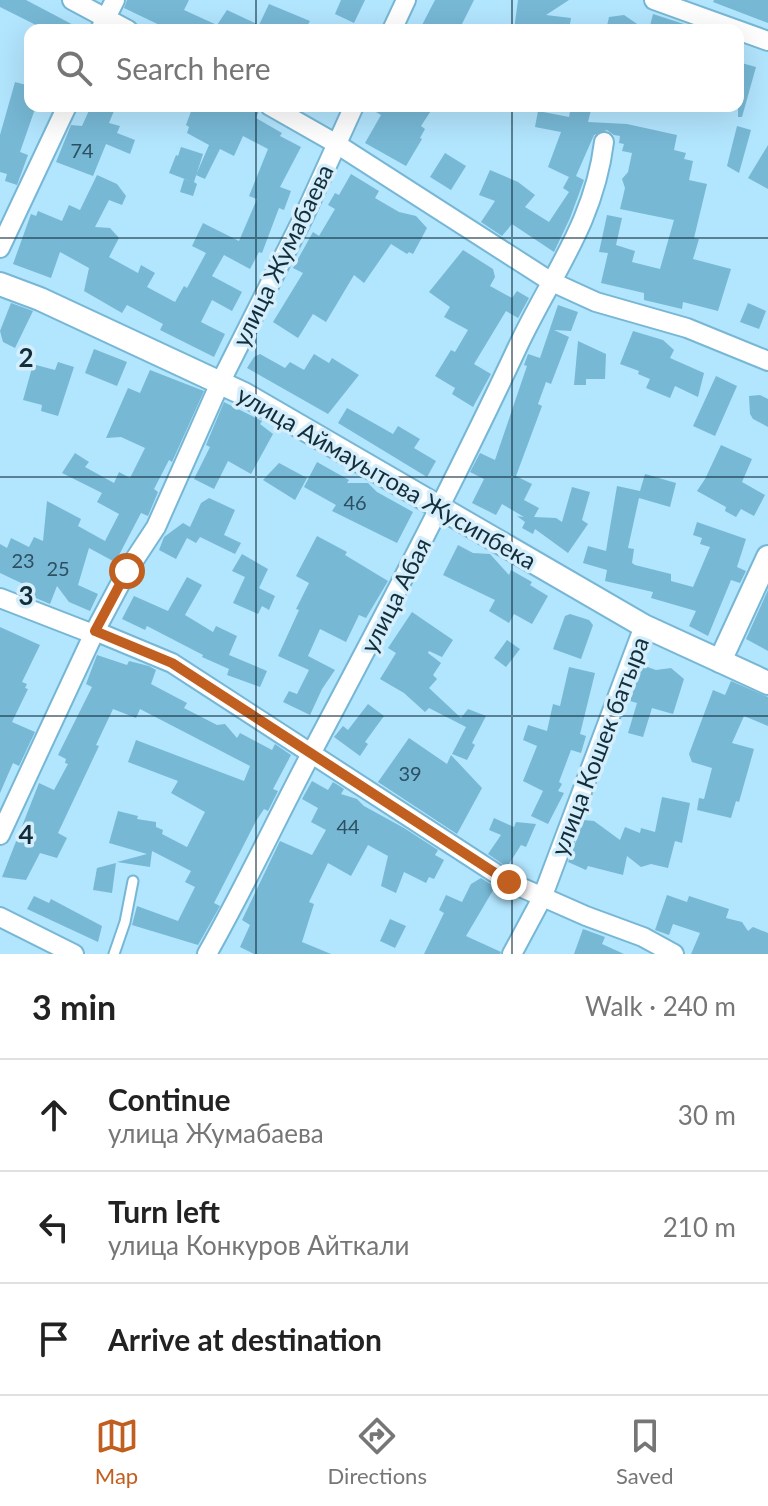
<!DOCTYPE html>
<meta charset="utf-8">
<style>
body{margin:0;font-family:Lato,sans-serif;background:#f6f6f6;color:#222}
.stop{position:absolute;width:24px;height:24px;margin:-18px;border:6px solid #c05f1f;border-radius:50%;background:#fff}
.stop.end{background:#c05f1f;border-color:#fff;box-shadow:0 2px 8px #0008}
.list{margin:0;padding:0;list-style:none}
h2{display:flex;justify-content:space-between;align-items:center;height:104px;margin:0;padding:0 32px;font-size:34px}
h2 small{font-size:26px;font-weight:400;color:#767676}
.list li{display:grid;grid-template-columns:52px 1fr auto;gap:24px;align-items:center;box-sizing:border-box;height:112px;padding:0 32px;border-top:2px solid #e0e0e0}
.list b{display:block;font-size:30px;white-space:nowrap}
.list p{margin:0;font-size:26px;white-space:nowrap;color:#767676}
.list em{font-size:26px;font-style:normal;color:#767676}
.icon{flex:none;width:44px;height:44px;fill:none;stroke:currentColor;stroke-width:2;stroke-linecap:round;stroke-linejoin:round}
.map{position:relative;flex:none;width:768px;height:954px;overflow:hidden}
.search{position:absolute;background:#fff;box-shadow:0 8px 32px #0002;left:24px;right:24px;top:24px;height:88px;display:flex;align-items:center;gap:20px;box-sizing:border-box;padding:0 28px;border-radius:16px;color:#767676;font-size:30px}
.sheet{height:440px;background:#fff}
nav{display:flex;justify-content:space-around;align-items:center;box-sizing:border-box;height:112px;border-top:2px solid #e0e0e0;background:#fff;font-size:22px;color:#767676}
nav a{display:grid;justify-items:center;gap:4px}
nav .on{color:#c05f1f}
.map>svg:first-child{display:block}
</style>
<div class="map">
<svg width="768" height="954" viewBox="0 0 768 954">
<rect width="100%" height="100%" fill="#b2e5fe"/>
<!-- building -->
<g fill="#77b8d5">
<path d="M0,0H26L83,30H36L38,26L0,7Z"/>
<path d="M127,0H189L184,10L217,25L227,10L259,25L269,4L310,21L305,30H170L124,8Z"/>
<path d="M341,0H365L354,23L335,14Z"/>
<path d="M435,0H474L459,30H431L422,25Z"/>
<path d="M518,0H569L546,15L571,18L569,30H514Z"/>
<path d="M714,0H768V23L713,2Z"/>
<path d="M653,14L693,27V30H649Z"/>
<path d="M624,15L646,30H606L609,17Z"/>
<path d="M738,62L756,67L742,117H738Z"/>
<path d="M15,82L30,86V106H36L20,152L28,155L17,185L5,181L7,174L0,172V135Z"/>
<path d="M91,106H116L109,123L120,126L117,133L135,140L130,154L106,144L93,176L56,162L71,125L82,126Z"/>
<path d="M193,106H258L259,111L256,118L282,133L280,136L301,147L280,187L291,191L284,210L279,208L262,253L259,252L250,269L224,255L212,276L242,292L232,311L212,300L201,322L225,334L214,357L160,330L163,324L127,305L122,313L84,291L89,268L60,252L51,278L13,264L31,214L36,216L38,211L62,221L69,205L80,210L97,175L117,184L126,196L122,205L109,200L95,227L110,228L119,238L109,257L138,273L141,265L155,273L147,287L175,302L184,286L187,288L206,253L192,246L203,223L239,241L257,199L249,196L268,149L243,136L234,156L220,149L205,179L196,175L209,145L187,133L189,127L186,125Z"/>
<path d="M366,106H434L421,126L425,129L420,138L422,139L406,166L365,143L381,115Z"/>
<path d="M571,106H592L588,122L627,124L677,135L674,150L686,153L684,159L693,161L689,180L707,184L694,238L699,239L693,259L731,269L718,311L683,302L682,309L644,300V293L601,283L608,253L599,252L607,215L622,218L616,245L635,251L632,262L660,269L674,220L620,209L625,188L622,179L628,172L632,153L622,151L624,144L619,143L620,136L614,135L607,130L594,135L576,176L584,180L570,218L554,252L512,224L502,236L481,222L495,201L479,195L490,170L518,182L535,195L525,207L549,222L569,192L563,188L569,177L548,167L561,132L535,127L538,111L569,117Z"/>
<path d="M737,126L751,130L739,173L727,166Z"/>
<path d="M768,145V189L748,178Z"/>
<path d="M181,147L203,154L194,182L197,184L193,196L180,192L184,179L190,181L169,173L176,155L178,156Z"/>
<path d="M445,153L466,166L451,190L430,177Z"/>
<path d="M351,174L379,191L375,198L399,212L416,216L427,228L413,254L409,252L407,254L391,244L364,283L354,275L326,322L313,314L298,338L273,322L303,273L293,268L313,232L319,236L335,209L328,205L335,193L339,195Z"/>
<path d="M463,250L493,269L495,277L490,286L512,298L517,291L529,298L518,318L506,311L474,364L491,374L473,407L452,394L455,388L435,376L451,350L455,352L468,330L444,317L450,307L429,292Z"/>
<path d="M11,303L33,311L15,348L3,342L0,331Z"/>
<path d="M748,303L766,311L759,329L740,322Z"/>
<path d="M558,305L578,312L571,331L554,330L569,337L551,384L546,382L538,404L542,406L516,476L532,484L524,500L539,508L534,517L556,518L562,522L572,487L590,492L582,520L588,524L568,553L535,529L533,534L522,528L525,522L517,516L524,517L502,504L496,515L472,503L484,479L470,472L480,453L495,460L527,366L524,365L528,354L540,358Z"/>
<path d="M633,331L663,340L674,350L670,358L704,373L698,397L675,386L670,398L646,388L650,379L638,374L639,371L620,364Z"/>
<path d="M578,341L606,354L605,379H586V385H574Z"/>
<path d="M94,349L127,362L117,386L85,373Z"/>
<path d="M260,354L285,368L290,362L304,370L314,354L329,363L332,358L359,375L328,414L247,368L254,357Z"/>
<path d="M58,362L74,367L58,416L41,411L42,405L23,400L32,368L36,365L55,370Z"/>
<path d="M150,370L204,391L172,462L169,460L154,489L158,492L148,516L141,513L119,555L113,561L89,548L78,585L98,594L90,611L69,602L57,586L50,604L31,596L34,589L0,573V544L7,548L11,538L29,547L34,537L43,541L47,501L81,519L78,526L105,541L119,514L97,502L102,493L62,473L75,453L89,462L85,467L114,483L119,472L130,478L145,448L121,437L106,438L128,388L140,393Z"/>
<path d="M716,376L737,386L715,436L693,426Z"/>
<path d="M760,395L768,399V427L753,419L750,414L749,396Z"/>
<path d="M224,402L262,421L260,424L273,434L251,474L228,461L214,489L194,479L210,447L206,445Z"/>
<path d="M347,408L393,434L398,426L420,439L414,448L436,461L427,477L338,423Z"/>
<path d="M721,445L752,459L742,482L765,495L754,516L741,509L736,517L725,511L726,507L697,491L705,479Z"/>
<path d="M317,462L349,480L347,483H368L377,492L413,512L397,543L332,511L336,505L304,487Z"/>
<path d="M279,463L307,478L295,500L263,480Z"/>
<path d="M645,474L676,483L670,507L639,498L628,548L634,549L632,563L635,565L671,574V581L693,587L710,547L700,544L702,538L693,535L697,522L746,539L737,567L746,571L740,583L731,580L708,636L689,626L696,611L651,598L653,592L605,581L607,570L583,563L588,546L606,551L617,486L640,491Z"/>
<path d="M209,498L235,510L224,535L241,543L235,554L200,537L196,543L187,538L176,559L159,550L164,537L183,523L190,527L201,503Z"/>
<path d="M317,536L347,552L345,555L388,581L366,618L359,615L346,642L320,629L308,656L335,670L322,689L310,715L283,702L289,691L297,694L309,670L278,656L299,610L296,609L309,583L296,576Z"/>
<path d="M458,545L473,553L490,554L509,575L511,570L532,582L530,585L548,596L532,624L514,614L509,623L489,611L495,600L443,575Z"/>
<path d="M242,554L268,569L259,588L275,596L269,610L262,606L258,614L233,603L245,577L232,571Z"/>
<path d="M187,577L202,585L185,615L213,632L216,626L237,636L229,655L267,671L260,687L227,675L229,669L202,657L203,655L147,626L145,630L122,619L134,596L168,611Z"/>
<path d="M768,590V651L746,639Z"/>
<path d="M412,612L453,640L442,657L429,651L428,653L441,663L433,675L437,679L429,688L461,718L468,709L486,716L472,743L475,745L467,760L452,754L466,727L429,708L425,712L404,693L380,679L396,653L388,648Z"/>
<path d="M570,614L589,620L593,625L581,659L553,649L565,616Z"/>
<path d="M0,627L40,645L22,682L27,684L25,688L28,689L12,722L35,732L19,766L13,763L0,793Z"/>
<path d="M507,640L520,649L506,667L494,658Z"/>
<path d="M97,655L127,665L129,661L149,666L156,670L151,684L187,703L184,708L217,725L225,724L237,738L240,733L272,750L275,744L291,755L273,789L278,791L268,811L264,809L256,821L214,903L220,906L198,945L132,925L137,906L178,921L195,887L185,882L191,871L152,851L150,867L117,862L147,854L109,843L118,811L138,816L137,819L156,822V827L163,830L162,834L187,847L205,812L171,793L178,781L128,762L136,740L244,781L250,766L140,709L136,718L113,709L96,745L99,746L58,833L67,838L57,858L40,853L26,880L2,877L39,783L54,790L68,764L65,763L66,759L58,755L92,687L86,684Z"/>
<path d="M642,665L656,670L671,668L684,679L673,714L652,708L643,737L628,733L637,703L630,701Z"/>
<path d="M569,667L595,673L580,734L586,736L581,753L571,750L559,782L562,784L558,791L564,793L548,824L531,816L543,791L523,781L537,746L523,740L528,725L547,731L553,704L560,706Z"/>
<path d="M731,681L768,697V726L744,716L732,743L754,749L739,802L736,801L731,818L697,810L699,798L704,799L712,768L692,762L689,754L713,690L725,695Z"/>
<path d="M368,704L384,716L365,742L368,744L360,756L334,737L343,726L348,730Z"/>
<path d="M409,738L447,764L451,755L482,788L457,834L378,782Z"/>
<path d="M312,781L328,790L333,782L344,789L341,794L357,799L364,806L404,828L438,850L435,855L444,860L434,879L429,877L426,883L404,872L396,893L381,886L388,856L368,845L351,876L328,863L309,902L314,904L302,942L331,954H254L240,947L250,925L242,920L280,841L312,855L326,830L311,822L318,808L302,799Z"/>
<path d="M662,797L690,803L682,843L675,841L668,868L651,864L641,867L627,856L623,875L588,866L586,870L568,862L584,820L594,821L620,840L625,827L640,833L641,828L655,832Z"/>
<path d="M494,818L514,827L516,822L536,824L526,847L521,845L507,867L488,854L501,835L489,830Z"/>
<path d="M116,863L112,893L93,890L97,868Z"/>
<path d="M481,878L495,887L466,936L501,952L500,954H424L444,913L439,910L446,895L462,902L471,884Z"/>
<path d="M667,895L687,902L689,896L729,909L726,918L742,922L748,931L753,927L768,933V954H691L700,933L673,924L669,935L655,930Z"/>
<path d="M34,896L49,903L51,899L102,926L98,942L27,909Z"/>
<path d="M390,919L406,926L395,948L380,941Z"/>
<path d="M583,929L605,937L602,944L624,954H574Z"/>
</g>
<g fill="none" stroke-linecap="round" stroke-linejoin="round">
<defs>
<path id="service" d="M114,954L125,922L133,881"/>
<g id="minor">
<path d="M72,0L128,30"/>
<path d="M654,0L768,41"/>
<path d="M100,30L115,0"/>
<path d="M392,30L406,0"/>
<path d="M270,106L335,143L550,281L596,302L687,328L768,361"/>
<path d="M0,248L67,106"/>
<path d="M0,598L93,634"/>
<path d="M95,631L172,663L509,882L586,916L643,937L674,954"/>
<path d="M0,835L95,631L127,571L156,527L220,383L305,214L354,106"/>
<path d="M0,917L74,954"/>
<path d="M207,954C245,887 277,818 313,750C384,616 454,483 518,346C552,274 594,223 604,142"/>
<path d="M512,954L542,898L644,626"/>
</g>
<g id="tertiary">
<path d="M0,284L40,299L244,394L644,626L768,683"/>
<path d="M720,661L768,557"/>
</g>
</defs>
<!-- service casing -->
<use href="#service" stroke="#77b7d5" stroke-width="13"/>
<!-- minor casing -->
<use href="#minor" stroke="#77b7d5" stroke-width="22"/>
<!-- tertiary casing -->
<use href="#tertiary" stroke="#77b7d5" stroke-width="26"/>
<!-- service -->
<use href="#service" stroke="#fff" stroke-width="9"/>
<!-- minor -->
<use href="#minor" stroke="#fff" stroke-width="18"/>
<!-- tertiary -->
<use href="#tertiary" stroke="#fff" stroke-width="22"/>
</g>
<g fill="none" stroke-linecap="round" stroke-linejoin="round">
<!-- route -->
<path stroke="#c05f1f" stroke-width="10" d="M127,571L95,631L172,663L509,882"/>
</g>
<!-- grid -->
<path fill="none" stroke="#132e3a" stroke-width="2" stroke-opacity="0.55" d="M256,0V30M512,0V30M256,106V954M512,106V954M0,238H768M0,477H768M0,716H768"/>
<g text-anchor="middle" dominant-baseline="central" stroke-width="7" stroke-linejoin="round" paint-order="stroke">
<!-- number labels -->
<g font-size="20" fill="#2c5061">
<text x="82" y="150">74</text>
<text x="355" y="502">46</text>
<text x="23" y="560">23</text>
<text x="58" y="568">25</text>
<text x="410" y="773">39</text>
<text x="348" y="826">44</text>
</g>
<!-- street labels -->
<g font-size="24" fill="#132e3a" stroke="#d5eefb">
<text transform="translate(282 255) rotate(-64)">улица Жумабаева</text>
<text transform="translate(387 477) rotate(30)">улица Аймауытова Жусипбека</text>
<text transform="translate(395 595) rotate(-63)">улица Абая</text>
<text transform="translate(599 746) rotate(-69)">улица Кошек батыра</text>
</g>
</g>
<g font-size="26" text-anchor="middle" font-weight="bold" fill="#132e3a" stroke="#d5eefb" stroke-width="7" stroke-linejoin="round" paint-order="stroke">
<text x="26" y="367">2</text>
<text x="26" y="605">3</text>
<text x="26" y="844">4</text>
</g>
</svg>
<div class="stop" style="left:127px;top:571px"></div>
<div class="stop end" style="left:509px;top:882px"></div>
<div class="search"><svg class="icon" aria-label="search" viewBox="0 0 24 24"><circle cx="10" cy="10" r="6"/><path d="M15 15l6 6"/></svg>Search here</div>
</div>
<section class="sheet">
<h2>3 min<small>Walk · 240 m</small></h2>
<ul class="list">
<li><svg class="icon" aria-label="ahead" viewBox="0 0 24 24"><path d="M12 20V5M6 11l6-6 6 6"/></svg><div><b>Continue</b><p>улица Жумабаева</p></div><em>30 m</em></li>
<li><svg class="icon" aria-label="left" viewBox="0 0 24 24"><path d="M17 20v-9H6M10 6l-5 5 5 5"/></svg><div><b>Turn left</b><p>улица Конкуров Айткали</p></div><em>210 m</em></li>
<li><svg class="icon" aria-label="arrive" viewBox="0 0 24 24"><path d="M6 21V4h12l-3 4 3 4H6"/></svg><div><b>Arrive at destination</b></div></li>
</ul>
</section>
<nav>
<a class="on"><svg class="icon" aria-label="map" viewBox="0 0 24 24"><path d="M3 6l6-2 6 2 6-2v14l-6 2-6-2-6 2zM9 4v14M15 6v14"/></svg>Map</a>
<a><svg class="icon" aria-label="directions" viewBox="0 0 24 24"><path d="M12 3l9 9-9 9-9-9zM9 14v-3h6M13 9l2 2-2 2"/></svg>Directions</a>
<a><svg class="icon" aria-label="saved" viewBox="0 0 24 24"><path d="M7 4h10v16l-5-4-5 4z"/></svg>Saved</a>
</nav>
